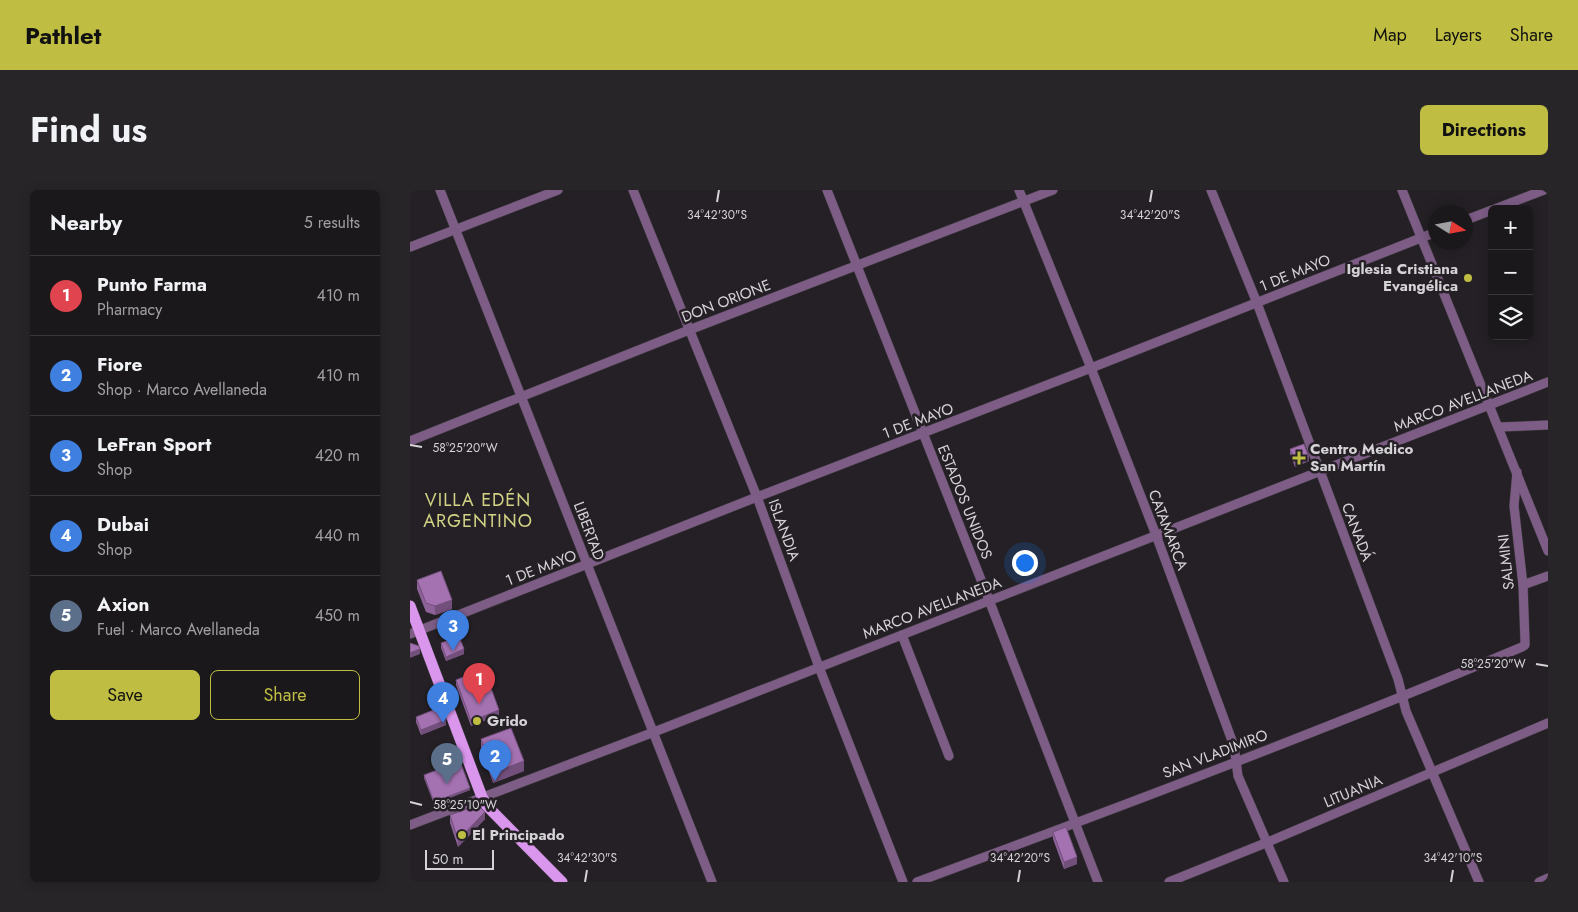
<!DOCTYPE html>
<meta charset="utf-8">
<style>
body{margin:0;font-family:Jost,sans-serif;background:#282529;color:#f1f3f6}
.controls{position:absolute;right:15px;top:15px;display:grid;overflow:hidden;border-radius:8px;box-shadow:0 2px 12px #0003}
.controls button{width:45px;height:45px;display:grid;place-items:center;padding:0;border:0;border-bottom:1px solid #39373b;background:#1b181c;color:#f1f3f6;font:25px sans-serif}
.compass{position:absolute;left:1018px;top:15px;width:45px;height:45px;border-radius:50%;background:#1b181c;box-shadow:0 2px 12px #0003;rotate:101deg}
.scale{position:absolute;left:15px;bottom:12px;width:69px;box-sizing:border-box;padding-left:5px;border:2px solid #d6d3d7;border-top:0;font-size:14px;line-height:18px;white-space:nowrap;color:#d6d3d7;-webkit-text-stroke:4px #242025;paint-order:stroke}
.you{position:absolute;left:614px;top:372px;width:18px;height:18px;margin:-12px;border:4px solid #fff;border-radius:50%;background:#1a73e8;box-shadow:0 0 0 8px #1a73e833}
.badge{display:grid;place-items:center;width:32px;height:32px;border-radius:50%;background:#bfbe42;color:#fff;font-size:16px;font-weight:700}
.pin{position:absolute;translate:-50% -41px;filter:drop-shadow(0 1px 2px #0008)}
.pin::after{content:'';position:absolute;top:26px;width:18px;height:15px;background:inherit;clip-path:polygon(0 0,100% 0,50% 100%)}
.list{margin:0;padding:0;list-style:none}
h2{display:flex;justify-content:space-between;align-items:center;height:65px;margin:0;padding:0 20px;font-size:21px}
h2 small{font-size:16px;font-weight:400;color:#a0a0a3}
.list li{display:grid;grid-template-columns:32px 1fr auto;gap:15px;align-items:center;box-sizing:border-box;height:80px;padding:0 20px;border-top:1px solid #39373b}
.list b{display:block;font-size:19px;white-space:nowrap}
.list p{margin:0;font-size:16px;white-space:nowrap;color:#a0a0a3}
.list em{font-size:16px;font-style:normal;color:#a0a0a3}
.actions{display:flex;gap:10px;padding:15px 20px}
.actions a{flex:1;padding:11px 0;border:1px solid #bfbe42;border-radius:8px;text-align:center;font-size:18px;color:#bfbe42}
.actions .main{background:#bfbe42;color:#111}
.icon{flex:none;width:28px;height:28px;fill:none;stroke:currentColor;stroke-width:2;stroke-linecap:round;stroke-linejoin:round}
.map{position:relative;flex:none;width:1138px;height:692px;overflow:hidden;border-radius:8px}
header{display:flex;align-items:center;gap:30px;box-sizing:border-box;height:70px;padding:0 25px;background:#bfbe42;color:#111}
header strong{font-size:24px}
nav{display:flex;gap:28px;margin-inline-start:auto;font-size:18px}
.intro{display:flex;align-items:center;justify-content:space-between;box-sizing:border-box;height:120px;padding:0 30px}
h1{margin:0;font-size:35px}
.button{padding:12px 22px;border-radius:8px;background:#bfbe42;color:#111;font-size:18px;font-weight:700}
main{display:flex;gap:30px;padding:0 30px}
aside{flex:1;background:#1b181c;border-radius:8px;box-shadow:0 2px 12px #0003}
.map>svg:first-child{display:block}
</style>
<header>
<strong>Pathlet</strong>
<nav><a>Map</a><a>Layers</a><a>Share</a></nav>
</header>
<div class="intro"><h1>Find us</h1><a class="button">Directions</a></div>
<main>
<aside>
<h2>Nearby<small>5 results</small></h2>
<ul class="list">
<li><span class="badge" style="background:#e0444e">1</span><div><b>Punto Farma</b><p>Pharmacy</p></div><em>410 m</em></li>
<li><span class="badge" style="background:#3f7fe0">2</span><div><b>Fiore</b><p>Shop · Marco Avellaneda</p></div><em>410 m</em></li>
<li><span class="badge" style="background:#3f7fe0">3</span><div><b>LeFran Sport</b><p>Shop</p></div><em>420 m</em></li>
<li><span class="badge" style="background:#3f7fe0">4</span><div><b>Dubai</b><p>Shop</p></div><em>440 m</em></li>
<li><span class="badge" style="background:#5c6f8a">5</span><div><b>Axion</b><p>Fuel · Marco Avellaneda</p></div><em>450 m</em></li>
</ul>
<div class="actions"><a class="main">Save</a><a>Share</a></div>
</aside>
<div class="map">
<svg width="1138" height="692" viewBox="0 0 1138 692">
<rect width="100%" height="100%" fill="#242025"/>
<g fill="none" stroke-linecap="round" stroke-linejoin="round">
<defs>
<g id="minor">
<path d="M30,0L302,692"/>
<path d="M223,0L347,307L409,477L493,692"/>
<path d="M417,0L579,410L688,692"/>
<path d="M609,0L681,178L746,345L824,556L828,586L874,692"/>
<path d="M801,0L847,113L988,489L996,521L1069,692"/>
<path d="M992,0L1138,361"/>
<path d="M1085,19L1134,0"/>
<path d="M1056,30L1082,20"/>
<path d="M0,57L148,0"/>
<path d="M1089,237L1138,235"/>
<path d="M0,251L279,140L643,0"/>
<path d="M1113,395L1138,386"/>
<path d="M0,444L347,307L681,178L1026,42"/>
<path d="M492,445L539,566"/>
<path d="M0,635L244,542L1138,192"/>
<path d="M507,692C710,617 912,541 1112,457L1115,455V451L1113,395L1104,316L1107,282"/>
<path d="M759,692L858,652L1138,533"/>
<path d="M1129,692L1138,688"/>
</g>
<path id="major" d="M0,416L72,607L77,616L152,692"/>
</defs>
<!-- minor casing -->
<use href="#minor" stroke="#403d41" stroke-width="10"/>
<!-- major casing -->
<use href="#major" stroke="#403d41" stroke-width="12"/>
<!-- minor -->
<use href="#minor" stroke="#7d5c86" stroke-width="9"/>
<!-- major -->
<use href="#major" stroke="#da95ec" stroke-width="11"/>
</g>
<!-- wall -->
<g fill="#8d6298">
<path d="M880,259L899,271L885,277L880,264Z"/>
<path d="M7,390L42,419L25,425L16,422L7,399Z"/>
<path d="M31,453L54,464L36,471L31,458Z"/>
<path d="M46,490L66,504L89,525L61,536L46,495Z"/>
<path d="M6,527L36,535L11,545L6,532Z"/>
<path d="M71,549L114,581L83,593L71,558Z"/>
<path d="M14,585L60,600L24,614L14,588Z"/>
<path d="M40,625L75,629L48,657L40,633Z"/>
<path d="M643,642L667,674L654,679L643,649Z"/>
</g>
<!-- shaded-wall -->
<g fill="#73507c">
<path d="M899,267V271L885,277V272Z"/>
<path d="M42,410V419L25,425V416Z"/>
<path d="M10,459V464L0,468V463Z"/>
<path d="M54,459V464L36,471V467Z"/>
<path d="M89,520V525L61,536V531Z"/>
<path d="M36,530V535L11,545V540Z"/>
<path d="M114,571V581L83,593V583Z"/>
<path d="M60,598V600L24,614V612Z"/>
<path d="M75,622V629L48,657V650Z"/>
<path d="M667,667V674L654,679V672Z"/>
</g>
<!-- building -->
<g fill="#a472b1" stroke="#73507c">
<path d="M894,254L899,267L885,272L880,259Z"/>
<path d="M31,381L42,410L25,416L16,413L7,390Z"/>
<path d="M49,446L54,459L36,467L31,453Z"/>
<path d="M0,453L9,456L10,459L0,463Z"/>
<path d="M58,485L66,504L81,498L89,520L61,531L46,490Z"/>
<path d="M31,517L36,530L11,540L6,527Z"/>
<path d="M101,538L114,571L83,583L71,549Z"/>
<path d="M50,571L60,598L24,612L14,585Z"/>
<path d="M68,615L75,622L48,650L40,625Z"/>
<path d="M656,637L667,667L654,672L643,642Z"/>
</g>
<!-- ticks -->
<path fill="none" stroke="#d6d3d7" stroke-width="2" d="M307,12L309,0M740,12L742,0M0,255L12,257M1126,474L1138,476M0,612L12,615M175,692L177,680M608,692L610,680M1041,692L1043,680"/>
<!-- markers -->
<g fill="#bfbe42" stroke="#242025" stroke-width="2">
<circle cx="1058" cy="88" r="5"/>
<path d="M886.5 260.5h5v5h5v5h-5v5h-5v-5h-5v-5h5z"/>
<circle cx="67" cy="531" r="5"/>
<circle cx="52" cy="645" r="5"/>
</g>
<g text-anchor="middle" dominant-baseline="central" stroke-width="5" stroke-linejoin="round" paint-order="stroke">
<!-- poi labels -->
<g font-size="15" font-weight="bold" fill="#d6d3d7" stroke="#242025" text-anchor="start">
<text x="1048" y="79" text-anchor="end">Iglesia Cristiana<tspan x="1048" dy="17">Evangélica</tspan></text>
<text x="900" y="259">Centro Medico<tspan x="900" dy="17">San Martín</tspan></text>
<text x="77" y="531">Grido</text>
<text x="62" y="645">El Principado</text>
</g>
<!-- street labels -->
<g font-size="15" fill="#d6d3d7" stroke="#242025">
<text transform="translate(885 83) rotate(-22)">1 DE MAYO</text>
<text transform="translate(316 111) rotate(-21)">DON ORIONE</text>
<text transform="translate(1053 211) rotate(-21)">MARCO AVELLANEDA</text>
<text transform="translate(508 231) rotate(-21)">1 DE MAYO</text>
<text transform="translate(555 312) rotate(68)">ESTADOS UNIDOS</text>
<text transform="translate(374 340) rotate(70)">ISLANDIA</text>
<text transform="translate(758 340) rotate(69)">CATAMARCA</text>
<text transform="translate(179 341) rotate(69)">LIBERTAD</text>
<text transform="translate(947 342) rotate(69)">CANADÁ</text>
<text transform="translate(1096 372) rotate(-96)">SALMINI</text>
<text transform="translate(131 378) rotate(-21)">1 DE MAYO</text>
<text transform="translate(522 418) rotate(-21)">MARCO AVELLANEDA</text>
<text transform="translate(805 564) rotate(-21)">SAN VLADIMIRO</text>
<text transform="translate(943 601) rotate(-23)">LITUANIA</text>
</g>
<!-- quarter labels -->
<g font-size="18" letter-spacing="1" fill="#d1d284" stroke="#242025">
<text x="68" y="310">VILLA EDÉN<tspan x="68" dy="21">ARGENTINO</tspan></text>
</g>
</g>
<g font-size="12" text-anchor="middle" fill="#d6d3d7" stroke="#242025" stroke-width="5" stroke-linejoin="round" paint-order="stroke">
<text x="307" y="29">34°42'30"S</text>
<text x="740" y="29">34°42'20"S</text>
<text x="55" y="262">58°25'20"W</text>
<text x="1083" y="478">58°25'20"W</text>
<text x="55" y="619">58°25'10"W</text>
<text x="177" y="672">34°42'30"S</text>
<text x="610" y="672">34°42'20"S</text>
<text x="1043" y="672">34°42'10"S</text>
</g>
</svg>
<div class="controls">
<button>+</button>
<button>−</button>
<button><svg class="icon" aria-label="layers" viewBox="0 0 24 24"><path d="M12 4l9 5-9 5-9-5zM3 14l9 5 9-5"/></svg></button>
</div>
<svg class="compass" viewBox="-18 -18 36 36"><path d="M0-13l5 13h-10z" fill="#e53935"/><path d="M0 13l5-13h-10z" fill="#a0a0a3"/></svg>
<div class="scale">50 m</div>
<div class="you"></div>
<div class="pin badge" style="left:69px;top:514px;background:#e0444e">1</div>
<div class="pin badge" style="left:85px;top:591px;background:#3f7fe0">2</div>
<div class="pin badge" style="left:43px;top:461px;background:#3f7fe0">3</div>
<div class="pin badge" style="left:33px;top:533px;background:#3f7fe0">4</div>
<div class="pin badge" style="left:37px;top:594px;background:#5c6f8a">5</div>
</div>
</main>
